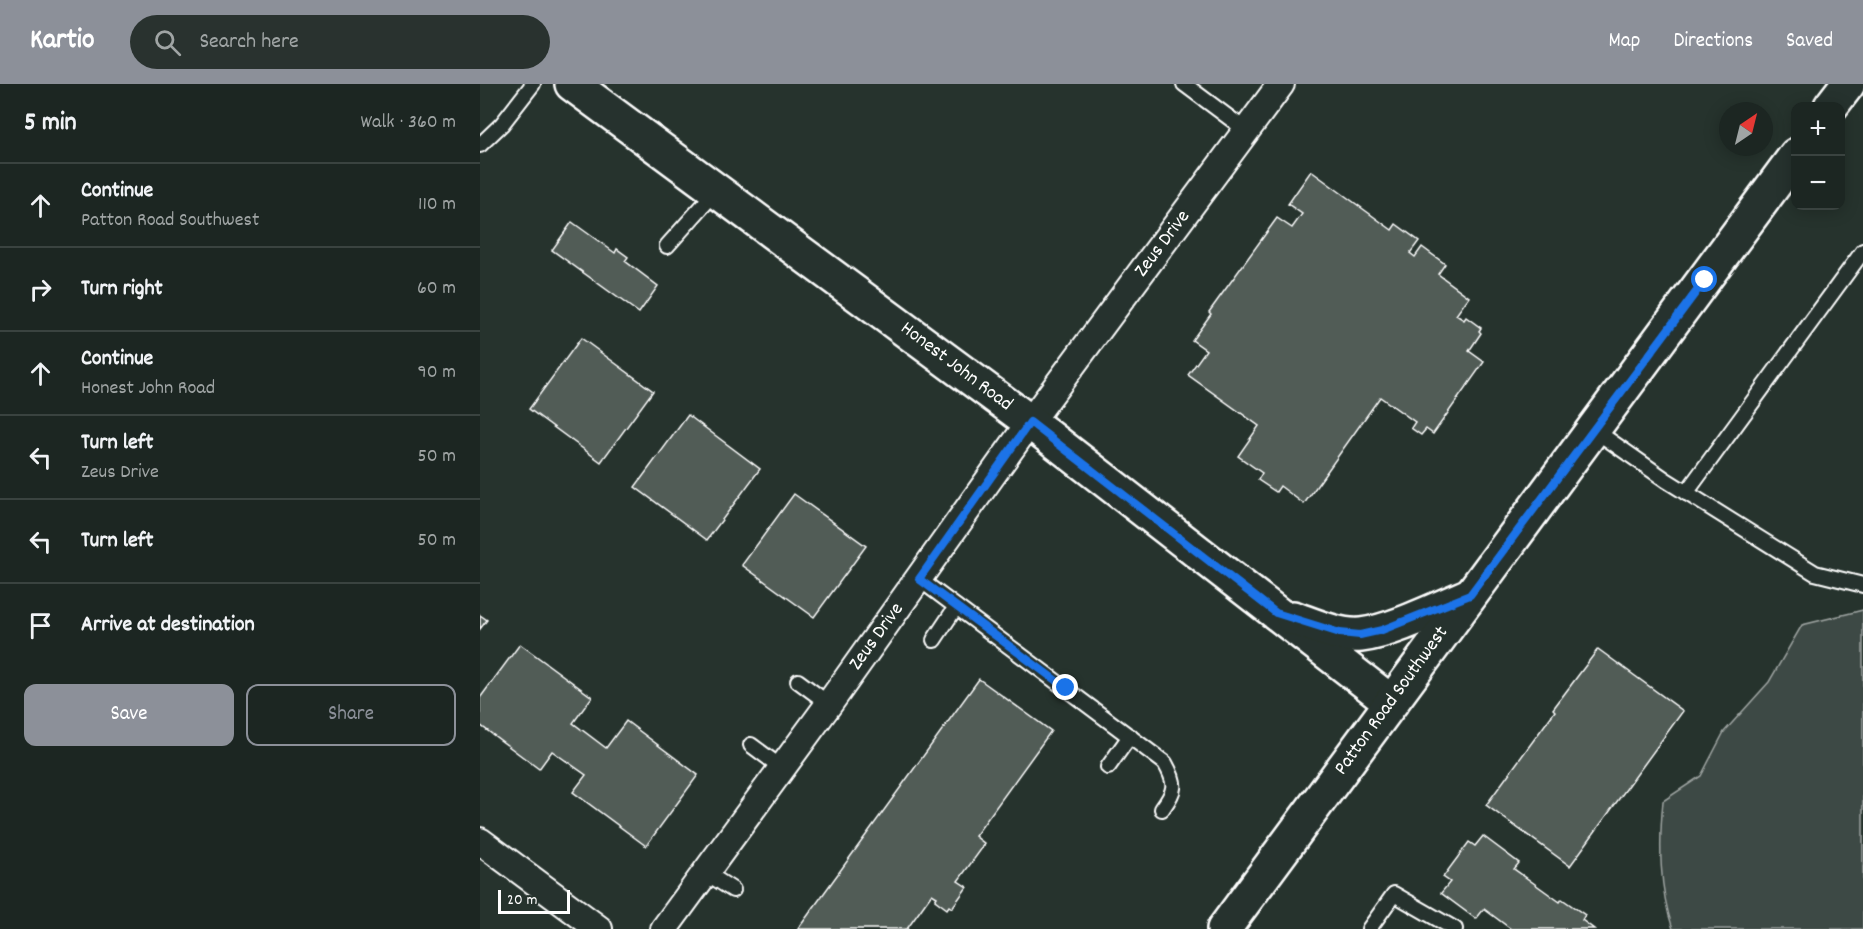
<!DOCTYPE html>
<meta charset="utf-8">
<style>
body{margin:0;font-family:Dekko,sans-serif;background:#29322f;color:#f1f3f6}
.controls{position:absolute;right:18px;top:18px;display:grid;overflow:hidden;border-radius:12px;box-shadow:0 3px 15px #0003}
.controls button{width:54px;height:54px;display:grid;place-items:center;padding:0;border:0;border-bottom:2px solid #3a4340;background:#1c2622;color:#f1f3f6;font:30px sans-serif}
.compass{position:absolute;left:1239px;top:18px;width:54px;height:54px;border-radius:50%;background:#1c2622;box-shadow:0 3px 15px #0003;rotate:35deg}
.scale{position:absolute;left:18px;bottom:15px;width:72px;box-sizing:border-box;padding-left:6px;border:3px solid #fff;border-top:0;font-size:16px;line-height:21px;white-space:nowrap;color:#fff;-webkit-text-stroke:4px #26332d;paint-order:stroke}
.stop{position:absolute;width:18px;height:18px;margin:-14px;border:4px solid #1a73e8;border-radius:50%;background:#fff}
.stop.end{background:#1a73e8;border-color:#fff;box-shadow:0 2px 6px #0008}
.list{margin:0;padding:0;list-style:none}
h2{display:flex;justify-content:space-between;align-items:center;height:78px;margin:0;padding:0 24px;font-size:26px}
h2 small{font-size:20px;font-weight:400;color:#a0a5a5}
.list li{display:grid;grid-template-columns:39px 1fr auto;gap:18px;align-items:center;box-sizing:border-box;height:84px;padding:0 24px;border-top:2px solid #3a4340}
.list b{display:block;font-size:22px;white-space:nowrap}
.list p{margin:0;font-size:20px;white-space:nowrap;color:#a0a5a5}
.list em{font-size:20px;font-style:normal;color:#a0a5a5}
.actions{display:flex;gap:12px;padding:18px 24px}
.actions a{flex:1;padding:14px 0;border:2px solid #8c9099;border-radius:12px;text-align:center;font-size:21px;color:#8c9099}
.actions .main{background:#8c9099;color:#fff}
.icon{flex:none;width:33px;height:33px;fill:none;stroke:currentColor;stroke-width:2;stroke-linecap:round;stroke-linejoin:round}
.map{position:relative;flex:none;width:1383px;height:845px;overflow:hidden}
header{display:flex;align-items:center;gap:36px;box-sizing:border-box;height:84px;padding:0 30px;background:#8c9099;color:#fff}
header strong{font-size:28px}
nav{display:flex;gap:33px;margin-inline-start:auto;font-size:21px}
.search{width:420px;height:54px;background:#29322f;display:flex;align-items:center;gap:15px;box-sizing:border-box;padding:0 21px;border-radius:33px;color:#a0a5a5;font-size:22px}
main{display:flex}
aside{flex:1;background:#1c2622}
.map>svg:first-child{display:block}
</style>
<header>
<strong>Kartio</strong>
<div class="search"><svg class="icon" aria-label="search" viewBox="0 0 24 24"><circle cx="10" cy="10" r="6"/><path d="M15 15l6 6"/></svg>Search here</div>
<nav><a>Map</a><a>Directions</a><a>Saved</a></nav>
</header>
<main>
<aside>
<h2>5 min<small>Walk · 360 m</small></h2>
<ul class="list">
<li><svg class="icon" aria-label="ahead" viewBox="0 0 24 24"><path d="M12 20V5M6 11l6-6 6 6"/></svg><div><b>Continue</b><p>Patton Road Southwest</p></div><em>110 m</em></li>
<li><svg class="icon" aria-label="right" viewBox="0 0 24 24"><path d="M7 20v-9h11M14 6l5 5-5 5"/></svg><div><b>Turn right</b></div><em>60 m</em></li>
<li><svg class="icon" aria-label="ahead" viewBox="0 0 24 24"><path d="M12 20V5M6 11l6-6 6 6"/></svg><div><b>Continue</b><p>Honest John Road</p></div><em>90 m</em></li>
<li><svg class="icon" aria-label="left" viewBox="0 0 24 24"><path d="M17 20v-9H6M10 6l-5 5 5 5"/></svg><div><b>Turn left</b><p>Zeus Drive</p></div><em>50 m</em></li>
<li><svg class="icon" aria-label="left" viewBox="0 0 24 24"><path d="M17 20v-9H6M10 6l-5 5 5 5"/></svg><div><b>Turn left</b></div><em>50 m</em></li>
<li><svg class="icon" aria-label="arrive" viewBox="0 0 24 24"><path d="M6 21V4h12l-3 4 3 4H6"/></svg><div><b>Arrive at destination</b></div></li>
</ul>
<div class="actions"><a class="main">Save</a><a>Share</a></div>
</aside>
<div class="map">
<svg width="1383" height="845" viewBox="0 0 1383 845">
<rect width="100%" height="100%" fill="#26332d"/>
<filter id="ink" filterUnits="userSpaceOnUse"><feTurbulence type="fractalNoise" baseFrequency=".0167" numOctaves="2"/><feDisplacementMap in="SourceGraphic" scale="12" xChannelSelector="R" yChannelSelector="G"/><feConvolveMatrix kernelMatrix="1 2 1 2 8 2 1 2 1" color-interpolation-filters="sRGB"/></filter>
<g filter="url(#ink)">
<!-- green -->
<path fill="#3e4944" stroke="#9ea4a2" stroke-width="1.5" d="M1383,526V845H1193C1179,804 1179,760 1183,717L1221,692L1244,648L1289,598L1322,541Z"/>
<!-- building -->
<g fill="#515c57" stroke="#fff" stroke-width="1.5">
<path d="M831,87L912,146L916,140L939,157L930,169L935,173L942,163L965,180L958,190L989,213L976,231L984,236L986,233L1001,244L999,247L1001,249L989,267L1004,278L953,350L946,345L941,351L931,344L935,338L900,313L824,420L800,402L796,408L778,396L782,389L758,372L779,342L708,291L726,266L712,256L731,230L729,228L797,134L812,144L822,130L808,120Z"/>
<path d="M92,138L135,169L137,165L148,173L145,177L178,202L159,229L72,166Z"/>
<path d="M101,254L173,307L121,378L49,325Z"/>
<path d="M208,331L280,385L227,456L155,403Z"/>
<path d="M314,410L386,462L334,533L262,481Z"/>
<path d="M0,531L7,536L0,545Z"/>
<path d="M40,560L112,613L93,639L126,664L146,637L218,691L166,762L93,708L106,691L72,667L59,685L0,641V614Z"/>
<path d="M1118,565L1203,627L1090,782L1006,721L1075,627L1073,625Z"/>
<path d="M499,595L571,647L495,752L505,760L478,797L487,803L472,824L469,822L467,825L455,816L457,813L452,810L427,845H318Z"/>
<path d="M1003,752L1039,779L1034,785L1080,818L1082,815L1105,831L1102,836L1114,845H1031L1004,825L996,835L961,809L970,798L963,793L989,758L995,762Z"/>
</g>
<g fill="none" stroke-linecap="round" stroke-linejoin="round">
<defs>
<g id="lane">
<path d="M704,0L767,47"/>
<path d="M0,61L22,40L53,0"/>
<path d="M187,162L237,106"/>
<path d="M1113,345L1186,396L1335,489L1383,501"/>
<path d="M1206,409L1383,167"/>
<path d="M439,495L685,679C697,700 696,706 682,725"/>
<path d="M454,556L476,523"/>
<path d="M318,597L349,620"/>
<path d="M271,661L302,684"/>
<path d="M628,683L650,652"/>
<path d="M225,788L253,806"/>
<path d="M889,845L914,810L975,845"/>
</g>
<g id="street">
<path d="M0,757L119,845"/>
<path d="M184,845L349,620L550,338L801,0"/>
</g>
<g id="secondary">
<path d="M92,0L550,338L911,618"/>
<path d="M1351,22L1368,0"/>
<path d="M813,534C833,541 859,553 881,551C911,548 961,523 990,511"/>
<path d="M744,845L1316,71"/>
</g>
</defs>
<!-- lane casing -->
<use href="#lane" stroke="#fff" stroke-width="18"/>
<!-- street casing -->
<use href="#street" stroke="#fff" stroke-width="30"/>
<!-- secondary casing -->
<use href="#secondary" stroke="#fff" stroke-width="38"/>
<!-- lane -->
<use href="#lane" stroke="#26332d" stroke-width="14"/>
<!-- street -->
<use href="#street" stroke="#26332d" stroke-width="26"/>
<!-- secondary -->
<use href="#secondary" stroke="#26332d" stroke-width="33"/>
</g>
</g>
<g fill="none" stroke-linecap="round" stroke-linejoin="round" filter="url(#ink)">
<!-- route -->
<path stroke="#1a73e8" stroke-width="8" d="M586,604L439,495L550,338L796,529L860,549L880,551L902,546L990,511L1225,196"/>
</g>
<g text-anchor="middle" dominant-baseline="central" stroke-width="5" stroke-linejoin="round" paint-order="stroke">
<!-- street labels -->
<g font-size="20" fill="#fff" stroke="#26332d">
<text transform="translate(683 160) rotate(-53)">Zeus Drive</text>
<text transform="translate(476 283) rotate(37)">Honest John Road</text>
<text transform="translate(397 553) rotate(-54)">Zeus Drive</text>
<text transform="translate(912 617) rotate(-54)">Patton Road Southwest</text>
</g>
</g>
</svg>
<div class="controls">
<button>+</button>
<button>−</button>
</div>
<svg class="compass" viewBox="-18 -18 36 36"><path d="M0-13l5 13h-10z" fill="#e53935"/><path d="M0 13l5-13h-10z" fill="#a0a5a5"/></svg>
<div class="scale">20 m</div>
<div class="stop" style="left:1225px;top:196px"></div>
<div class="stop end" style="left:586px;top:604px"></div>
</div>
</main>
